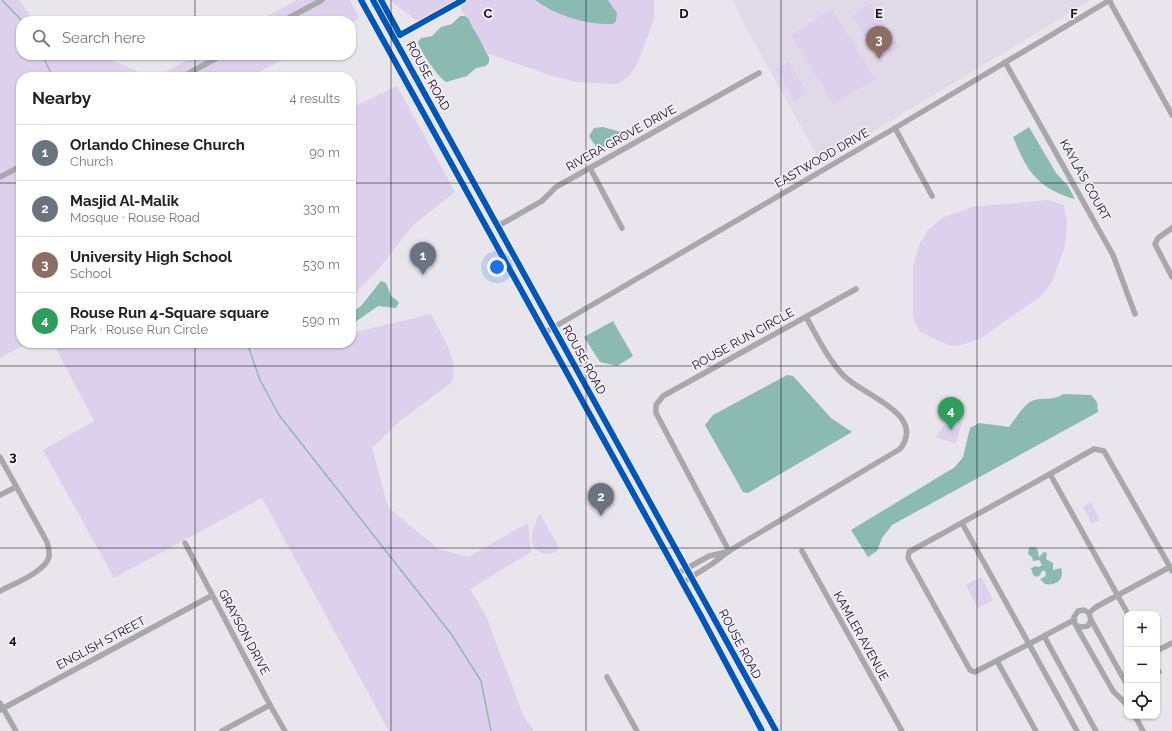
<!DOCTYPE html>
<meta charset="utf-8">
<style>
body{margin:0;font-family:Raleway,sans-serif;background:#f6f6f6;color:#202124}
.controls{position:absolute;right:12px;bottom:12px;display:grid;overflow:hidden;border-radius:8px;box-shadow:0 1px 3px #0004}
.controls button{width:36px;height:36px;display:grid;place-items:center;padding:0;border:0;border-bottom:1px solid #e0e0e0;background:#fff;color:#202124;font:20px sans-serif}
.you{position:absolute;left:497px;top:267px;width:14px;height:14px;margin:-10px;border:3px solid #fff;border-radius:50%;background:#1a73e8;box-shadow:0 0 0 6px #1a73e833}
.badge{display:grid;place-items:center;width:26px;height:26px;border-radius:50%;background:#5b595e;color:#fff;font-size:13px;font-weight:700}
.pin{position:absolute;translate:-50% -33px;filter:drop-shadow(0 1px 2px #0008)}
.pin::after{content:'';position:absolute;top:21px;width:14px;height:12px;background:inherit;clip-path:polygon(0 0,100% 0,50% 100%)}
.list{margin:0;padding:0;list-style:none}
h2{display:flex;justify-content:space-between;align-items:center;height:52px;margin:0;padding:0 16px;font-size:17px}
h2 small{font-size:13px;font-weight:400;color:#757577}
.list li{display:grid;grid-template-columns:26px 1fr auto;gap:12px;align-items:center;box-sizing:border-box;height:56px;padding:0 16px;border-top:1px solid #e0e0e0}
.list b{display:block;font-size:15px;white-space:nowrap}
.list p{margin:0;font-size:13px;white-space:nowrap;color:#757577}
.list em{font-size:13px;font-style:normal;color:#757577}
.icon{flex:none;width:22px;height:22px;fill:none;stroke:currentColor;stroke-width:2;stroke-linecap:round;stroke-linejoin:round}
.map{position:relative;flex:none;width:1172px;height:731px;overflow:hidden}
.search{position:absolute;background:#fff;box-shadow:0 1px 3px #0004;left:16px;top:16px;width:340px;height:44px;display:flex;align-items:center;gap:10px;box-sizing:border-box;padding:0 14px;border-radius:16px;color:#757577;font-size:15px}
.panel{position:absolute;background:#fff;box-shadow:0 1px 3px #0004;left:16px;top:72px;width:340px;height:276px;border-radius:16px}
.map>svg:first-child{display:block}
</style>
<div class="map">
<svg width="1172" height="731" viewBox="0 0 1172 731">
<rect width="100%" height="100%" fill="#e8e5ec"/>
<!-- built -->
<path fill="#e0d9e7" d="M733,0H1091L821,163L746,27Z"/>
<!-- green -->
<g fill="#dcd0ed">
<path d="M0,0H19L34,21H21V55H99L151,77H21V343H27L0,358Z"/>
<path d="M297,0H350L359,18L351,23V21H258Z"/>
<path d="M389,0H535L546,8L617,13L608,0H654V19L638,62L630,75L618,84L576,82L553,76L486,53C482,48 482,45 480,40C476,31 472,30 469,19L465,16L456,1L419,22Z"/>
<path d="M871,3L899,47L880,59L852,15Z"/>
<path d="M832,9L875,79L834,104L791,35Z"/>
<path d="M196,55H291L250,77H156Z"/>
<path d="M789,62L807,93L794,101L776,69Z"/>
<path d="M397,86L455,192L412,226L379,269L351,297V108Z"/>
<path d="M1047,200L1064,205L1067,222L1065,246L1052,282L1041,296L981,338L958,346L948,345L920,332L913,318V266L920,243L928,230L942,218L972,207Z"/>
<path d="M431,314C441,335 459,358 452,382L400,421L372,448L388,507L438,549L468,557L528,523L531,552L470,589L486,616L523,715L534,731H389L262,498L114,578L43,450L94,421L53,343H351V333Z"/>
<path d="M949,418L962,423L956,444L936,437Z"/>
<path d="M1091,502L1100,520L1092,524L1083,507Z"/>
<path d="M540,514L559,548C552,559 534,554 532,541C531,536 533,530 535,526C536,521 537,517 540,514Z"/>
<path d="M981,577L993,600L978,608L966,585Z"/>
</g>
<!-- water -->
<g fill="#8abab0">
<path d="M535,0H608L617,13L616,21L613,24C586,25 557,16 535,0Z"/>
<path d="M460,16H465L469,19C472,29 476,31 480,40C484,47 484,50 489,57V62L486,66L476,68L467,76L446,82C438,77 420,51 418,42L421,38L432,36L441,27L452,24Z"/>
<path d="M603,127L632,135C620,135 605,142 600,153L589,136L594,128Z"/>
<path d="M1029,127L1056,173L1068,186L1075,199C1037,188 1027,171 1013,137Z"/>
<path d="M381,281L386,283L391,296L399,302L396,308L378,306L351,325V313L361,306Z"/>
<path d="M613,321L633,356L617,366L600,362L584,337Z"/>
<path d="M787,375L793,376L831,418L852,432L748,493L743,492L705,425L713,415Z"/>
<path d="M1063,394L1091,395L1097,402L1098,412L892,525L882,538L877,551L868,557L851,530L955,467L963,457L970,428L979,423L1009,427C1015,420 1022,407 1030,402C1040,396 1052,402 1063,394Z"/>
<path d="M1032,547L1037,548L1039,557L1044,552L1047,553L1046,559L1053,563V570L1061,568C1065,580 1056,586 1045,584L1040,579L1046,576L1045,571H1042L1040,575L1037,577L1033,575L1031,568L1036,566L1039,567L1042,565L1039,560L1033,561L1032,557L1028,554L1029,548Z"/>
</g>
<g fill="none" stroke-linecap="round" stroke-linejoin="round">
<!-- stream -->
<g stroke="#8abab0" stroke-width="1.5">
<path d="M2,0L22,21"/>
<path d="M42,55L53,77"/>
<path d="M247,343L260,380L279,415L452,635L481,681L491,731"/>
</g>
<!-- minor -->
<g stroke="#a8a8aa" stroke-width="5.5">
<path d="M361,0L701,616L762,731"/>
<path d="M373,0L776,731"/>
<path d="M1109,0L1172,115"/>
<path d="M283,21L322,0"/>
<path d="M1005,62L1113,255L1135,314"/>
<path d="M182,77L222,55"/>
<path d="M895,128L932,196"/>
<path d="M590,168L622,228"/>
<path d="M0,177L21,166"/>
<path d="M498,226L542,201L556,187L759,73"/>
<path d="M1172,228L1158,238L1155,244L1172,277"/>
<path d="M544,333L895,128L1110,0"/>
<path d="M0,457L47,542C48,547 50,552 49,557C45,572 13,584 0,591"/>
<path d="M1050,474L1094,449L1104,451L1170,567"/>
<path d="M0,495L16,487"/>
<path d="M962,523L1029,644L975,672L970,670L908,558L909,552L1050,474L1128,614"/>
<path d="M185,543L270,705L285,731"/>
<path d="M729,551L656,413V405L663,396L856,289"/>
<path d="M802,551L902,731"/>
<path d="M677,574L709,556L727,552"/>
<path d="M682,583L712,564L729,551L900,449C927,414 864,396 844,376C828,360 817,336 806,317"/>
<path d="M1089,613L1096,607L1170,567L1172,571"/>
<path d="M1074,620L1029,644L1077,731"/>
<path d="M1091,620L1127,685"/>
<path d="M1078,626L1081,627L1088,626L1091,620L1089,613L1084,610L1078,611L1074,617L1075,624L1113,691L1127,705"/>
<path d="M1044,636L1096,731"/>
<path d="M1157,651L1172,643"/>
<path d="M997,661L1036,731"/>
<path d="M1157,668L1159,672"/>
<path d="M607,677L637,731"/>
<path d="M0,703L16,731"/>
<path d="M0,710L211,596"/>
<path d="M1135,716L1143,731"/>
<path d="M222,731L270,705"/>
</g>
<defs>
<g id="cycleway">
<path d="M361,0L701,616L762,731"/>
<path d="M373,0L776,731"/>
<path d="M381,0L400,35L463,0"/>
</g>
</defs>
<!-- cycleway casing -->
<use href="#cycleway" stroke="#f5effc" stroke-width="8"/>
<!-- cycleway -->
<use href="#cycleway" stroke="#0057b8" stroke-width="6"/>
</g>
<!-- grid -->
<path fill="none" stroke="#0f0d11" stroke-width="1" stroke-opacity="0.55" d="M195,0V21M391,0V731M586,0V731M781,0V731M977,0V731M195,55V77M0,183H21M351,183H1172M195,343V731M0,366H1172M0,548H1172"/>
<g text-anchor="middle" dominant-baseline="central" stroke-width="3.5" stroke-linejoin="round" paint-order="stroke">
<!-- street labels -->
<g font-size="12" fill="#0f0d11" stroke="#f5effc">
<text transform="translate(428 76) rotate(61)">ROUSE ROAD</text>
<text transform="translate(621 138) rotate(-29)">RIVERA GROVE DRIVE</text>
<text transform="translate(822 158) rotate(-30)">EASTWOOD DRIVE</text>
<text transform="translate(1085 180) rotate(61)">KAYLA'S COURT</text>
<text transform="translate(743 339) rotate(-29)">ROUSE RUN CIRCLE</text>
<text transform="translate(584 360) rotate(61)">ROUSE ROAD</text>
<text transform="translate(244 632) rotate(62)">GRAYSON DRIVE</text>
<text transform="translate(861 636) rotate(61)">KAMLER AVENUE</text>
<text transform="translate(101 643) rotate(-28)">ENGLISH STREET</text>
<text transform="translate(740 644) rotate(62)">ROUSE ROAD</text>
</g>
</g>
<g font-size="13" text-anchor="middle" font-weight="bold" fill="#0f0d11" stroke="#f5effc" stroke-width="3.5" stroke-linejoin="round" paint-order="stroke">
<text x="488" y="18">C</text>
<text x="684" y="18">D</text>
<text x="879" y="18">E</text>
<text x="1074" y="18">F</text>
<text x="13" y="461">3</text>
<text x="13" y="644">4</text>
</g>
</svg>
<div class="controls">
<button>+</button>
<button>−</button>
<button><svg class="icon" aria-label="locate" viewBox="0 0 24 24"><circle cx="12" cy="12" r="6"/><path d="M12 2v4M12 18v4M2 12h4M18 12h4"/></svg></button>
</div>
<div class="you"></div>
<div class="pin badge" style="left:423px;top:275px;background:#6b7280">1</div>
<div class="pin badge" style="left:601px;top:516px;background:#6b7280">2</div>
<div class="pin badge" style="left:879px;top:59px;background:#8d6e63">3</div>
<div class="pin badge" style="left:951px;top:430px;background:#2e9e5b">4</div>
<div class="search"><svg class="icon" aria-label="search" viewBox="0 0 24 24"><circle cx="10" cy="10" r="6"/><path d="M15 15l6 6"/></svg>Search here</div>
<section class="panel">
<h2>Nearby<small>4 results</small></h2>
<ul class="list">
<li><span class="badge" style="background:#6b7280">1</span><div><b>Orlando Chinese Church</b><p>Church</p></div><em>90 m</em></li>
<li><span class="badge" style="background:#6b7280">2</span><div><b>Masjid Al-Malik</b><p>Mosque · Rouse Road</p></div><em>330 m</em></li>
<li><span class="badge" style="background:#8d6e63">3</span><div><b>University High School</b><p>School</p></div><em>530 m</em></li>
<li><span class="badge" style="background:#2e9e5b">4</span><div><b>Rouse Run 4-Square square</b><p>Park · Rouse Run Circle</p></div><em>590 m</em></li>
</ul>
</section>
</div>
